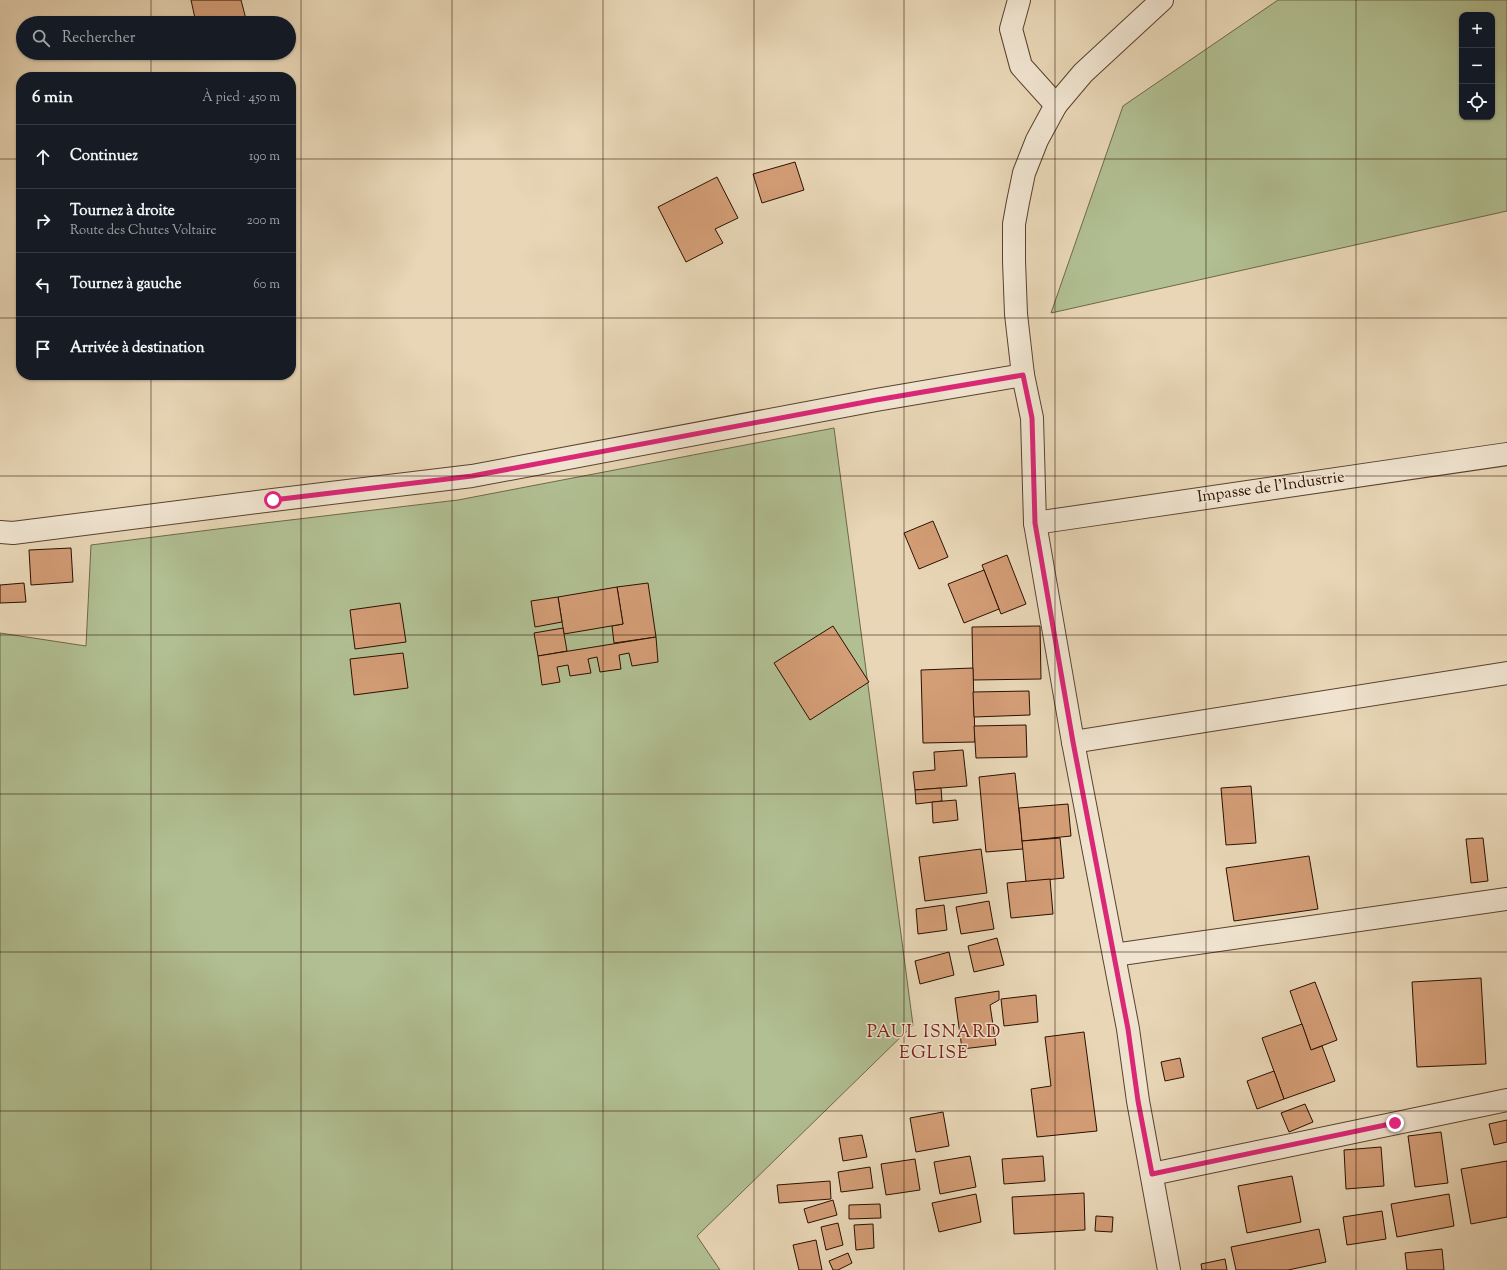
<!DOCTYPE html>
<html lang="fr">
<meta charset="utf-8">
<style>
body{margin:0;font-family:"Sorts Mill Goudy",serif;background:#20242c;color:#f1f3f6}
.controls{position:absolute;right:12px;top:12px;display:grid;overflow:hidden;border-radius:8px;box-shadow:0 1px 3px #0004}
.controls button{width:36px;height:36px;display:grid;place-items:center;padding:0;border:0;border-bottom:1px solid #363941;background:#171b24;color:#f1f3f6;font:20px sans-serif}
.stop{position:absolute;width:12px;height:12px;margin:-9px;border:3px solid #db2777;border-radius:50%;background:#fff}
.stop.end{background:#db2777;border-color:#fff;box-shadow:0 1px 4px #0008}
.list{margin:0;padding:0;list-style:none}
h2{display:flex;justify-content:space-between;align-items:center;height:52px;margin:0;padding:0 16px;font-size:17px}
h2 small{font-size:13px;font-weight:400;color:#9ea1a6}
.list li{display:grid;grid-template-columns:26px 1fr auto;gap:12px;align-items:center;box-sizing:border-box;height:64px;padding:0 16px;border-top:1px solid #363941}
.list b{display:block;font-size:15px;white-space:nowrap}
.list p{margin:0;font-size:13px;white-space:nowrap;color:#9ea1a6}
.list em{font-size:13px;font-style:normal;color:#9ea1a6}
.icon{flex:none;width:22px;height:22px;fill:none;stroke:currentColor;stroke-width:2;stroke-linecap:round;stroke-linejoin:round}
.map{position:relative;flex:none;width:1507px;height:1270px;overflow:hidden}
.search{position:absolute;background:#171b24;box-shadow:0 1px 3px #0004;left:16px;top:16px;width:280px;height:44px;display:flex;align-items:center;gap:10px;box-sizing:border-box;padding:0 14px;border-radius:22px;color:#9ea1a6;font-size:15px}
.panel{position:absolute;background:#171b24;box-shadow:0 1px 3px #0004;left:16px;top:72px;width:280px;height:308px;border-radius:16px}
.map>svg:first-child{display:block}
</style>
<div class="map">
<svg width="1507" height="1270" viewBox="0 0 1507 1270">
<rect width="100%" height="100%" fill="#e8d6b6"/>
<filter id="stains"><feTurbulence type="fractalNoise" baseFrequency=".005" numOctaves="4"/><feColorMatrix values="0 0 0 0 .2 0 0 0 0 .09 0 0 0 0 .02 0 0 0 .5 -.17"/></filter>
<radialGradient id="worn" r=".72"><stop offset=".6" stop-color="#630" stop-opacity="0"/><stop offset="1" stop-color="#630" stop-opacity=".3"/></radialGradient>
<!-- green -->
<g fill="#b1bf92" stroke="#6e6849" fill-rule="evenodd">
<path d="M1278,0H1507V211L1051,313L1123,106ZM1462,15H1492V117H1462Z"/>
<path d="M834,428L913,1025L697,1236L720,1270H0V633L86,646L91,545L265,523L458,500Z"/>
</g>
<!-- building -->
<g fill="#d39d76" stroke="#2b1000">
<path d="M191,0H241L247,23H196Z"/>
<path d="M795,162L804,190L762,203L753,174Z"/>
<path d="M717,177L738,218L715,229L723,243L686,262L658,207Z"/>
<path d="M933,521L948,557L919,569L904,533Z"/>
<path d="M71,548L73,582L31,585L29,550Z"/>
<path d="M1007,555L1026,604L1001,614L982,565Z"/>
<path d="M984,570L999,609L964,623L948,584Z"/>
<path d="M24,583L26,602L0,603V585Z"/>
<path d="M648,583L656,637L614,643L612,626L623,624L617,587Z"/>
<path d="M617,587L623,624L564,634L558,597Z"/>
<path d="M558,597L562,622L535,627L531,601Z"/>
<path d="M400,603L406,642L355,649L350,610Z"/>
<path d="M833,626L869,682L810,720L774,663Z"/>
<path d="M1040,626L1041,679L973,680L972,627Z"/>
<path d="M563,628L567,651L538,656L534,633Z"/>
<path d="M656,637L658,662L632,666L629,653L619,655L621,669L600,672L597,657L588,659L591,673L570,676L568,665L557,667L560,682L542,685L538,656Z"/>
<path d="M403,653L408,688L354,695L350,659Z"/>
<path d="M973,668L975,742L923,743L921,670Z"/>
<path d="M1029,691L1030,715L974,717L973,692Z"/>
<path d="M1026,725L1027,757L976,758L974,726Z"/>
<path d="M963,750L967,786L915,790L913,772L935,770L934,752Z"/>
<path d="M1015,773L1023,849L986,852L979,777Z"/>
<path d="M1251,786L1256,843L1226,845L1221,788Z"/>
<path d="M941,788L942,801L916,804L915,790Z"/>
<path d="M956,800L958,820L933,823L932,802Z"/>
<path d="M1068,804L1071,836L1022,841L1019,808Z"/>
<path d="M1060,838L1064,878L1026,882L1022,841Z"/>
<path d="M1483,838L1488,881L1471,883L1466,839Z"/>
<path d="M981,849L987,893L925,901L919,857Z"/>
<path d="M1309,856L1318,909L1234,921L1226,868Z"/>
<path d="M1050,879L1053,914L1011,918L1007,883Z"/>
<path d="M989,901L994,929L961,934L956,907Z"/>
<path d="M944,905L947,930L918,934L916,909Z"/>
<path d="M997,938L1004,965L974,972L968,946Z"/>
<path d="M949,952L954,975L920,984L915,961Z"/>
<path d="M1481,978L1486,1064L1417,1067L1412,982Z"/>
<path d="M1315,982L1337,1040L1311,1050L1290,991Z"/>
<path d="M999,991V1000L990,1005L996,1045L962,1049L955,998Z"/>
<path d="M1036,995L1038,1022L1004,1026L1001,999Z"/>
<path d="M1302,1024L1311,1050L1322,1046L1335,1081L1284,1099L1262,1038Z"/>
<path d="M1084,1032L1097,1131L1037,1137L1031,1089L1051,1086L1045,1037Z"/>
<path d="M1180,1058L1184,1077L1165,1081L1161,1062Z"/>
<path d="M1274,1071L1284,1099L1257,1109L1247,1081Z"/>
<path d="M1305,1104L1313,1122L1289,1132L1281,1113Z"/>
<path d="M943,1112L949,1146L916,1152L910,1118Z"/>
<path d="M1507,1120V1142L1494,1145L1489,1124Z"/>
<path d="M1441,1132L1448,1183L1415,1187L1408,1136Z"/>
<path d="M862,1135L867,1157L843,1161L839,1138Z"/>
<path d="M1381,1147L1384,1186L1346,1189L1344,1150Z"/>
<path d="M970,1156L976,1187L940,1194L934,1162Z"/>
<path d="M1043,1156L1045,1181L1004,1184L1002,1159Z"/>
<path d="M915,1159L920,1190L886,1195L881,1164Z"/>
<path d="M1507,1161V1217L1471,1224L1461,1169Z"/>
<path d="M870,1167L873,1188L841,1192L838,1172Z"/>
<path d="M1292,1176L1301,1222L1247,1233L1238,1186Z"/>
<path d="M830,1181L831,1199L779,1203L777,1185Z"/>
<path d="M1084,1193L1085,1230L1014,1234L1012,1197Z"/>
<path d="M976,1194L981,1222L939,1232L932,1203Z"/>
<path d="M1449,1194L1454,1226L1397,1237L1391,1204Z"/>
<path d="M833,1200L837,1215L808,1223L804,1209Z"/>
<path d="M880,1204L881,1218L849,1219V1205Z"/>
<path d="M1382,1211L1386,1239L1347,1245L1343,1217Z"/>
<path d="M1096,1216L1113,1217L1112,1232L1095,1231Z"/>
<path d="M838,1223L843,1245L826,1250L821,1227Z"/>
<path d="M873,1224L874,1248L856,1250L854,1225Z"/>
<path d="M1319,1229L1326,1262L1288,1270H1236L1231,1247Z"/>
<path d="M816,1240L822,1270H799L793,1245Z"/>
<path d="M1442,1249L1444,1270H1407L1405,1253Z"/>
<path d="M848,1253L852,1263L838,1270H833L829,1261Z"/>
<path d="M1225,1259L1227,1270H1202L1201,1264Z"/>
</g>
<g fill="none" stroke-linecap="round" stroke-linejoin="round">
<defs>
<g id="minor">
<path d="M1019,0L1011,29L1021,66L1056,105"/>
<path d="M1162,0L1083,73L1056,105L1037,140L1024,173L1018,202L1014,224V261L1016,314L1023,375L1032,418L1035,523L1073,742L1128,1029L1138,1101L1169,1270"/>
<path d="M1035,523L1507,454"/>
<path d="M0,532L13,533L273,500L472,476L876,400L1023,375"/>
<path d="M1073,742L1507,673"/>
<path d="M1114,955L1507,899"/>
<path d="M1152,1174L1507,1100"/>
</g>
</defs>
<!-- minor casing -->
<use href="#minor" stroke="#5a422e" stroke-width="24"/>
<!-- minor -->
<use href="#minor" stroke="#f0e4d0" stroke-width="22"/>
</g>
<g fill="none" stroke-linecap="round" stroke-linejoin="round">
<!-- route -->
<path stroke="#db2777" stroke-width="5" d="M273,500L472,476L876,400L1023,375L1032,418L1035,523L1073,742L1128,1029L1138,1101L1152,1174L1395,1123"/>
</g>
<!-- grid -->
<path fill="none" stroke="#2b1000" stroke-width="1" stroke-opacity="0.55" d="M151,0V23M301,0V1270M452,0V1270M603,0V1270M754,0V1270M904,0V1270M1055,0V1270M1206,0V1270M1356,0V1270M151,53V77M0,159H21M291,159H1507M0,318H21M291,318H1507M151,375V1270M0,476H1507M0,635H1507M0,794H1507M0,952H1507M0,1111H1507"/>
<g text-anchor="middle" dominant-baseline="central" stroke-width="3" stroke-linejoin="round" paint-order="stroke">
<!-- street labels -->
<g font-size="16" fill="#2b1000" stroke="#f0e4d0">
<text transform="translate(1271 488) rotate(-8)">Impasse de l'Industrie</text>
</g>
<!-- quarter labels -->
<g font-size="18" letter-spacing="1" fill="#7a1f14" stroke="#f0e4d0">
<text x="934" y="1033">PAUL ISNARD<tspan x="934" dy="21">EGLISE</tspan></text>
</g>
</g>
<rect width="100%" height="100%" filter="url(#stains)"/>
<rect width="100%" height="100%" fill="url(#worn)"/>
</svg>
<div class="controls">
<button>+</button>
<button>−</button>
<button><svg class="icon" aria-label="locate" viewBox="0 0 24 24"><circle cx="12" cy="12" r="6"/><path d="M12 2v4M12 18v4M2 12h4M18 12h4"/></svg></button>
</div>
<div class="stop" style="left:273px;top:500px"></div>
<div class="stop end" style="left:1395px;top:1123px"></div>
<div class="search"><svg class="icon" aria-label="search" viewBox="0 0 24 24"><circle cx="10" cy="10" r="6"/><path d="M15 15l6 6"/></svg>Rechercher</div>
<section class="panel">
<h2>6 min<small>À pied · 450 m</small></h2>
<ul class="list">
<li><svg class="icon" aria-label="ahead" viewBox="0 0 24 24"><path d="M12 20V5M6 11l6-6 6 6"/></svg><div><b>Continuez</b></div><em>190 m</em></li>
<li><svg class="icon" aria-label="right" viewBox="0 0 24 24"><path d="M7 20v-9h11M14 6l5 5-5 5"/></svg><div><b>Tournez à droite</b><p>Route des Chutes Voltaire</p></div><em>200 m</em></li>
<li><svg class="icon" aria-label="left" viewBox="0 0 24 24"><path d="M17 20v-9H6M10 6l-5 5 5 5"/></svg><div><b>Tournez à gauche</b></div><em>60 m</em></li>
<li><svg class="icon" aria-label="arrive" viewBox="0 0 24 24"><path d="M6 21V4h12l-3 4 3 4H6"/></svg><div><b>Arrivée à destination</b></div></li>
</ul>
</section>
</div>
